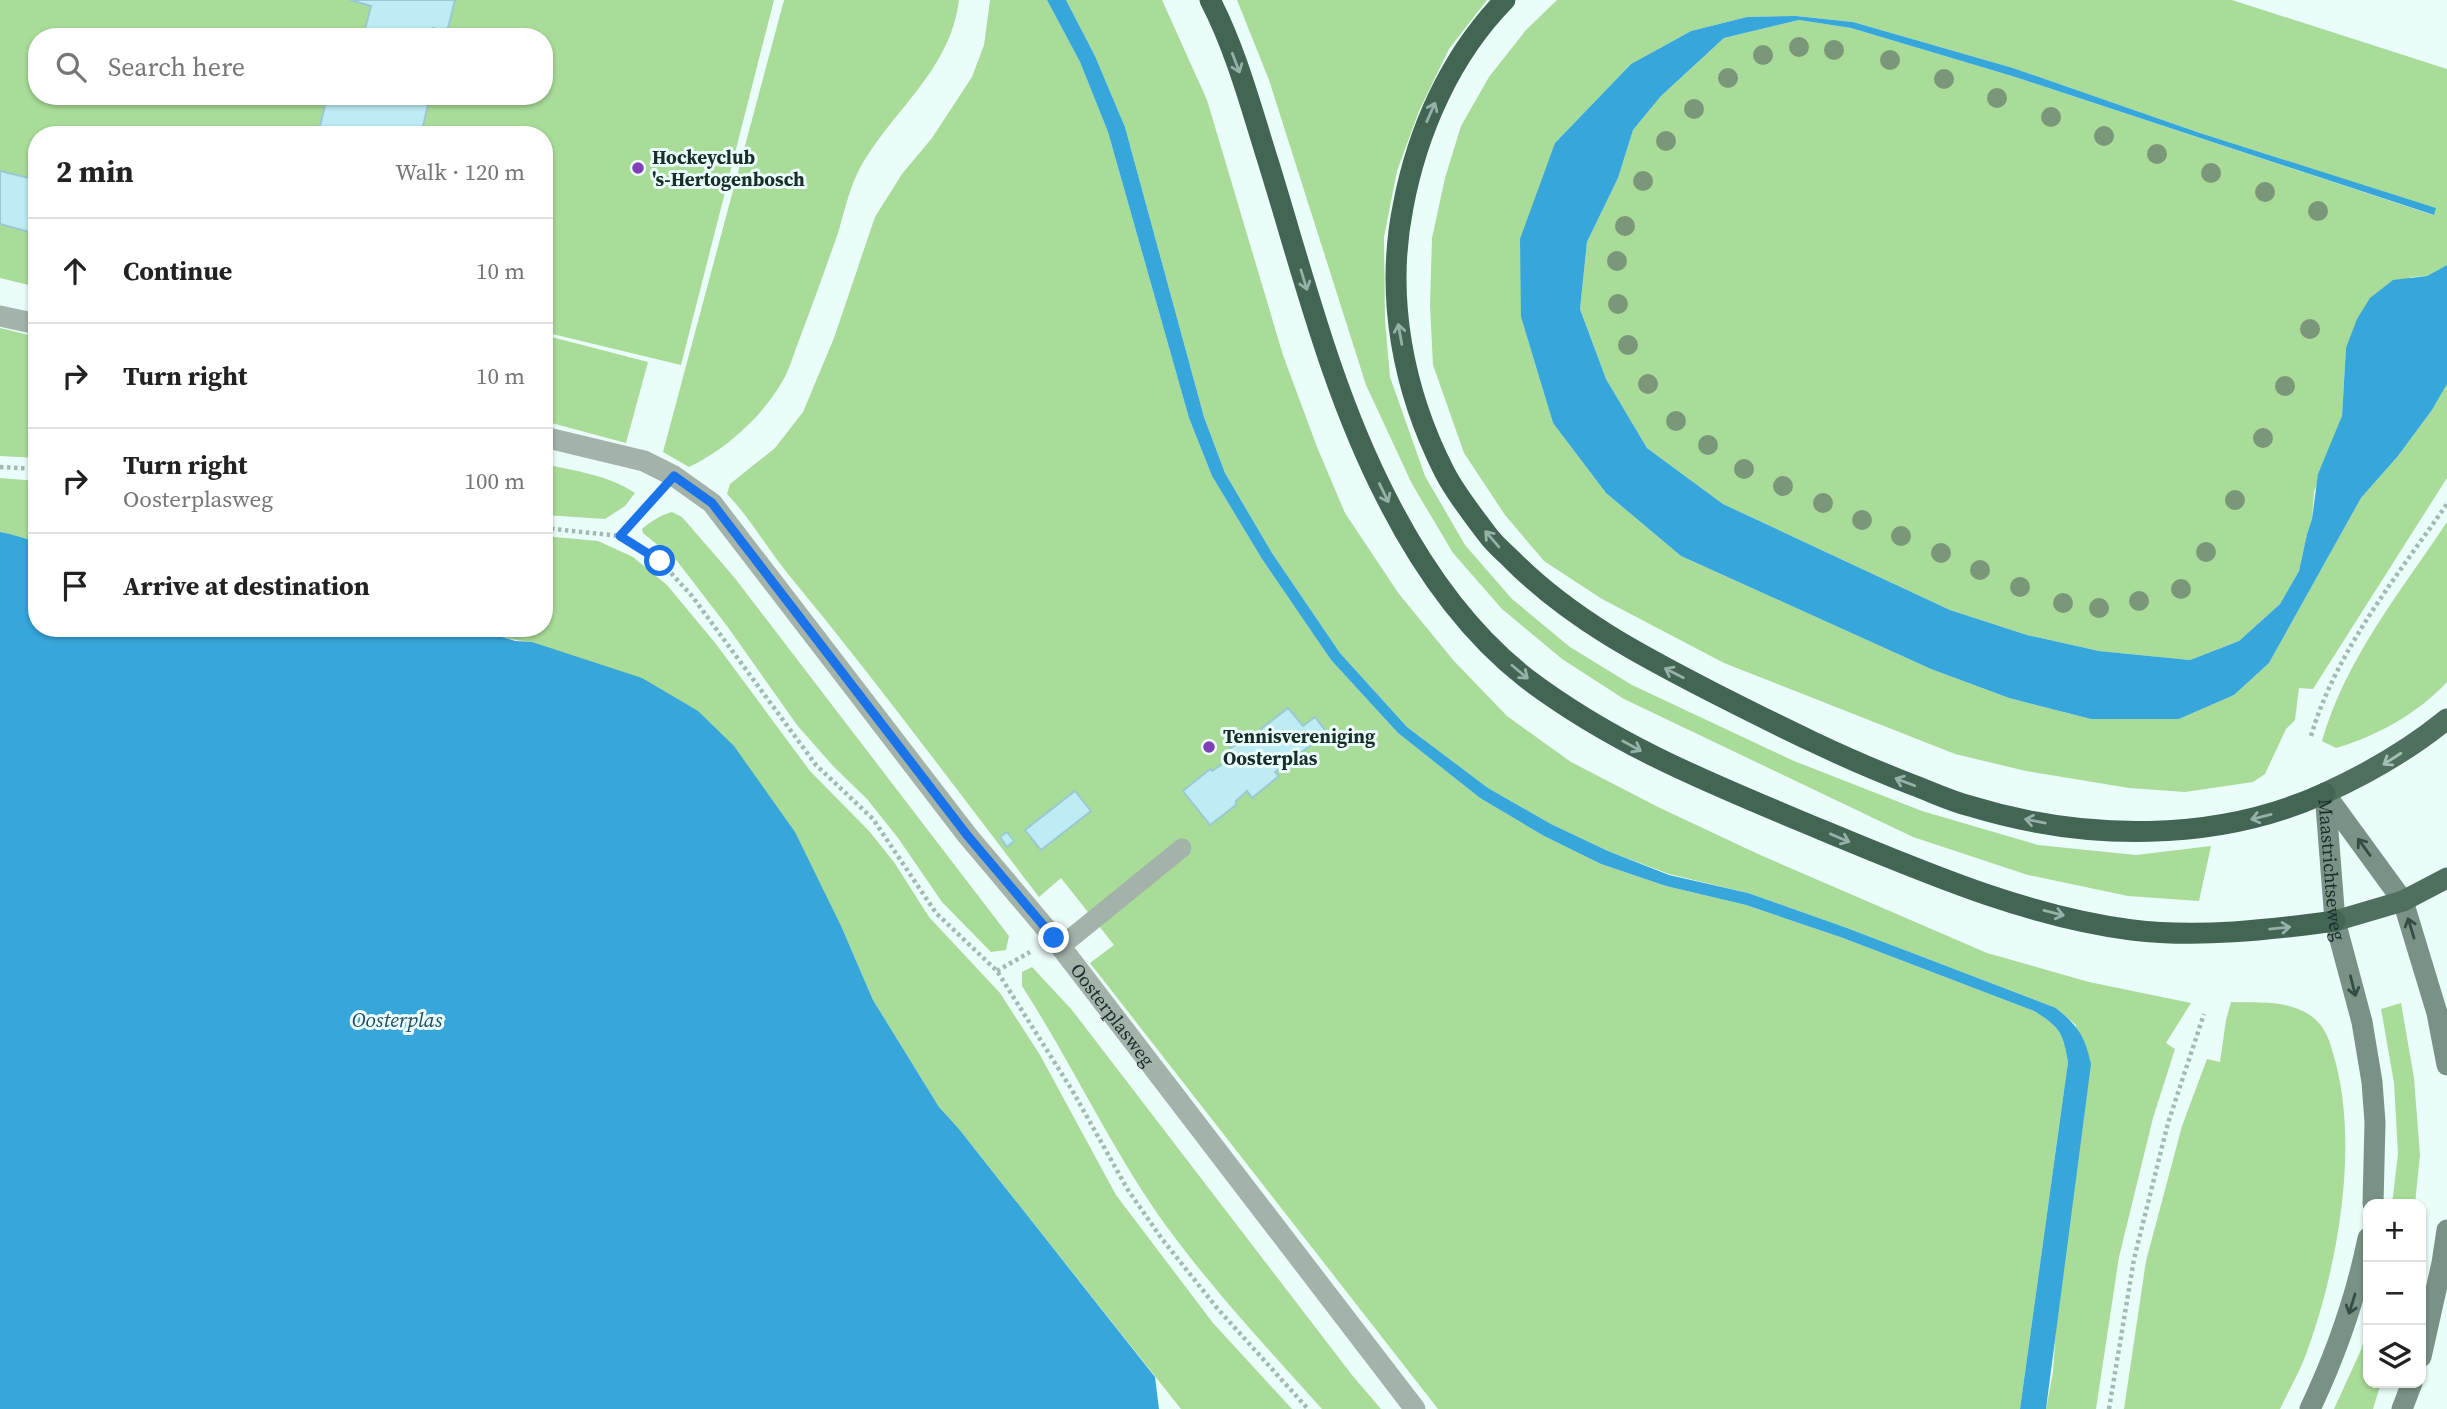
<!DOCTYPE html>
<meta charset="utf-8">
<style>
body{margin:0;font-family:"Source Serif 4",serif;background:#f6f6f6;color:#222}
.controls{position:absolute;right:21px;bottom:21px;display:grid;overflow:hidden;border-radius:14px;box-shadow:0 2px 5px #0004}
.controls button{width:63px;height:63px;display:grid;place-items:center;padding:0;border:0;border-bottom:2px solid #e0e0e0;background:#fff;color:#222;font:35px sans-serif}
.stop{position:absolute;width:21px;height:21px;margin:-16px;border:5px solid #1a73e8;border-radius:50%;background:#fff}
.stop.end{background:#1a73e8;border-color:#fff;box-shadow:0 2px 7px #0008}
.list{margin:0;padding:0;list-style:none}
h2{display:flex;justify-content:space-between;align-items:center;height:91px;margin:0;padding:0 28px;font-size:30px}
h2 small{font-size:23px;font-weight:400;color:#767676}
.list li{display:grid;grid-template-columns:46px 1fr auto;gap:21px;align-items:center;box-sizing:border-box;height:105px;padding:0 28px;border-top:2px solid #e0e0e0}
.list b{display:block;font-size:26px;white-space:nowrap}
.list p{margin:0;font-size:23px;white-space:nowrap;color:#767676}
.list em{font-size:23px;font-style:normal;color:#767676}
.icon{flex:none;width:38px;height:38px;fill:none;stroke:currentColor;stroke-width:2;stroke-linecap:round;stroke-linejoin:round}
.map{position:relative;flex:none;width:2447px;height:1409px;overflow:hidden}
.search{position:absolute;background:#fff;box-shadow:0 2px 5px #0004;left:28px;top:28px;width:525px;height:77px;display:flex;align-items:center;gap:18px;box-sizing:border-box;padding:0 24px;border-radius:28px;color:#767676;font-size:26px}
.panel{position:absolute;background:#fff;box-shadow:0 2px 5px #0004;left:28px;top:126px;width:525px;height:511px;border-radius:28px}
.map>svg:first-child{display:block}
</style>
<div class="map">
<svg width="2447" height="1409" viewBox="0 0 2447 1409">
<rect width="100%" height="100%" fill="#eafdfa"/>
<!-- green -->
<g fill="#a8dc98" fill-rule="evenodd">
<path d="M0,0H774L681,365L544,332V135H37V287L0,278ZM37,37H544V96H37Z"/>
<path d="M784,0H959C950,73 890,111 858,172C849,190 844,213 838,233C825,270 812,306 798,343C793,356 789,371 782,382C761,418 726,449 689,467L663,452Z"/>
<path d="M990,0H1047L1080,62L1108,132L1189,418L1212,476L1262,559L1331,660L1398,733L1480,798L1544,836L1601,864L1666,886L1746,905L1843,938L2034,1011C2060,1027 2063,1033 2068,1062L2020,1409H1438L1090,963L1114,945L1061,878L1039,897C956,789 875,679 788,574C767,548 750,518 727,494L730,484L775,448L803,412L834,338L875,217L902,174L932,138L972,77L984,45Z"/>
<path d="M1066,0H1162L1207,100L1283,355L1317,447L1345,513L1399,594L1454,661L1507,716L1571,762L1658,807L1758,854L1987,953L2089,982L2191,1003L2166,1043L2175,1049L2153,1118L2119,1257L2096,1409H2046L2053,1372L2076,1025L2056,1008L1847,928L1748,893L1669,874L1608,851L1551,824L1488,788L1407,727L1340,653L1272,553L1225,473L1204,417L1125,127L1095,56Z"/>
<path d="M1237,0H1487L1449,49L1419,111L1397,171L1384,237L1385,320L1390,377L1425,476L1465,545L1512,599L1570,647L1632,685L1794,761L1922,811L2038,845L2136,855L2211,846L2199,901L2128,896L2028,875L1913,837L1624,699L1562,659L1502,609L1453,553L1412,484L1366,385L1269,80Z"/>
<path d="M1557,0H2232L2447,69V265L2427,276L2411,277L2346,348L2342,416L2314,492L2312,519L2307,534L2299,571L2280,604L2239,641L2190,660L2099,651L2027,635L1950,610L1723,504L1647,448L1606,379L1580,309L1587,242L1618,178L1633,130L1661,96L1724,38L1799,20L1851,28L2012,76L2433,215L2435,208L2200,133L2013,68L1853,22L1796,16L1747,17L1691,31L1631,64L1555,143L1521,317L1553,423L1606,493L1681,556L1931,669L2009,698L2091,719H2179L2234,695L2269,663L2361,498L2398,456L2432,410L2447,384V478L2313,689L2299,688L2295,720L2286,729L2265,774L2253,782L2185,792L2129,788L2026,771L1955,754L1724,663L1602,599L1544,561L1505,515L1464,453L1433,365L1430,306L1432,238L1445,178L1461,126L1489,77L1526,30Z"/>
<path d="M0,328L37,337V458L0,456Z"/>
<path d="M544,335L648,362L626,443L544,421Z"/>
<path d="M544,464C576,471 608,475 635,493L625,506L605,519L544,515Z"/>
<path d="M0,478L37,481V541C23,539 14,534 0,532Z"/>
<path d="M672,512L682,517L734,577L1009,936L1006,950L991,952L942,902L898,838L867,799L833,766L797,725L727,626L677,561L643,533L642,529C651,521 661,515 672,512Z"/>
<path d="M2447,522V682C2417,714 2377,736 2336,748L2322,741C2345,660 2401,591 2447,522Z"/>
<path d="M544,536L598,541L633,557L667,585L716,644L810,771L869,831L894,862L929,917L1000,993L1040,1055L1116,1195L1213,1323L1292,1409H1181L959,1129L939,1107L873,1000L842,928L532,642C507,640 483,632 457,628H544Z"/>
<path d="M1032,967L1072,1010L1352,1375L1381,1409H1322C1269,1350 1214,1291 1167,1227C1112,1151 1073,1065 1022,986V972Z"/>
<path d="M2231,1002C2260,1003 2294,999 2317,1021C2329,1033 2331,1047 2336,1064C2358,1149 2338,1264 2309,1346C2302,1368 2290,1388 2280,1409H2124L2146,1261L2182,1126L2207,1059L2220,1062L2226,1020Z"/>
<path d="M2401,1003L2414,1078L2420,1155L2415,1204H2392L2398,1154L2394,1083L2381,1009Z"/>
<path d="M2368,1323V1383H2381L2373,1409H2334L2361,1350Z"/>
</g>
<!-- water -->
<g fill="#37a6db">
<path d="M1047,0H1066L1095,56L1125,127L1204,417L1225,473L1272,553L1340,653L1407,727L1488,788L1551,824L1608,851L1669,875L1748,893L1847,928L2056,1008C2078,1026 2085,1036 2091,1064L2046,1409H2020L2068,1062C2063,1033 2060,1027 2034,1011L1843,938L1746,905L1666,886L1601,864L1544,836L1480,798L1398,733L1331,660L1262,559L1212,476L1189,418L1108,132L1080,62Z"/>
<path d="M1796,16L1853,22L2013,68L2200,133L2436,208L2434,215L2012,76L1851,28L1799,20L1724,38L1661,96L1633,130L1618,178L1587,242L1580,309L1606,379L1647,448L1723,504L1950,610L2027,635L2099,651L2190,660L2239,641L2280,604L2299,571L2307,534L2312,519L2318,474L2342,416L2346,348L2357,319L2370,298L2393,280L2427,276L2447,265V384L2432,410L2398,456L2361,498L2269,663L2234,695L2179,719H2091L2009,698L1931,669L1681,556L1606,493L1553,423L1521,317L1520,239L1555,143L1631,64L1691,31L1747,17Z"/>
<path d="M0,532C14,534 23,539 37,541V628H457L489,633L515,641L532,642L642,678L698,711L734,746L795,832L842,928L873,1000L939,1107L959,1129L1155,1377L1159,1409H0Z"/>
</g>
<!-- building -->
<g fill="#bdecf5" stroke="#9bc9d2" stroke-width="2">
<path d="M350,0H455L447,32L433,28L430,37H363L371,6Z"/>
<path d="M327,96H430L421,135H318Z"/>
<path d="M0,171L37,180V234L0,224Z"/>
<path d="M1288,708L1303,726L1315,717L1327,733L1275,772L1279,776L1252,798L1247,791L1236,801V805L1210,825L1183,791L1210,769L1212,771L1224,763L1220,757L1247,735L1251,741L1263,732L1261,729Z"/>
<path d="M1075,791L1091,811L1041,850L1025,830Z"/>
<path d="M1007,832L1014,841L1007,847L1000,837Z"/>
</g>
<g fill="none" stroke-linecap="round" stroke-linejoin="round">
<!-- path -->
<g stroke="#a5b8b5" stroke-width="4.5" stroke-dasharray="3.5 3.5" stroke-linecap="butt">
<path d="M0,467L37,469"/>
<path d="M544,528L620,536L660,561L692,596L816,765L873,819L936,913L997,971L1072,1090L1128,1190L1162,1239L1217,1308L1308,1409"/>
<path d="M620,536L654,497"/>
<path d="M2311,736C2336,651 2397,576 2447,504"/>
<path d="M997,971L1030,952"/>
<path d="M2109,1409L2134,1259L2168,1123L2204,1014"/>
</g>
<!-- service -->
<path stroke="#a3b3aa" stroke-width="19" d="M1060,947L1182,848"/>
<!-- minor -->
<g stroke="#a3b3aa" stroke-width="21">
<path d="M0,316L37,324"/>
<path id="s1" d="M544,437L644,461L674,476L712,503L967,835L1054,938L1415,1409"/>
</g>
<!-- secondary -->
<g stroke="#799285" stroke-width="21">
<path id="s2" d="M2325,793L2335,921L2362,1022L2372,1082L2375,1122L2373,1204"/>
<path d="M2325,794L2403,901L2437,1013L2447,1065"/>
<path d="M2421,1357L2442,1263L2447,1230"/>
<path d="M2310,1409C2336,1354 2356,1298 2368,1238"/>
<path d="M2402,1409L2412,1383"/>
</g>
<!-- trunk -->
<g stroke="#4f705f" stroke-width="21">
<path d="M2325,793C2369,773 2409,750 2447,719"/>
<path d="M2335,921L2403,901L2447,878"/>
</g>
<!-- motorway -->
<g stroke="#426554" stroke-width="21">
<path d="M1210,0C1236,50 1251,107 1268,161C1303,274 1332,393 1387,499C1421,566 1466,631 1526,678C1617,747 1717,786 1822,830C1922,871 2024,916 2132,930C2199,938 2268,930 2335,921"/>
<path d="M1505,0C1450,56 1417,132 1403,207C1385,297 1403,390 1444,471C1455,493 1472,514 1487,534C1494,544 1504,552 1513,561C1571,619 1642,656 1714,693C1781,727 1843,758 1913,785C1932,792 1950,801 1970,806C2084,841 2216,843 2325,793"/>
</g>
</g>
<!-- trees -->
<g fill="#7a9879">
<circle cx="1799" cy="47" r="10"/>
<circle cx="1834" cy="50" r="10"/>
<circle cx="1763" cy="55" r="10"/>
<circle cx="1890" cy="60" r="10"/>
<circle cx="1728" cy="78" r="10"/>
<circle cx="1944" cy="79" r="10"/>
<circle cx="1997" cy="98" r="10"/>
<circle cx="1694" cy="109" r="10"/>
<circle cx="2051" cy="117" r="10"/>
<circle cx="2104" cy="136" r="10"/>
<circle cx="1666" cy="141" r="10"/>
<circle cx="2157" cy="154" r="10"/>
<circle cx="2211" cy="173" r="10"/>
<circle cx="1643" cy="181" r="10"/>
<circle cx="2265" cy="192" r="10"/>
<circle cx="2318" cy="211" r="10"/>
<circle cx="1625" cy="226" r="10"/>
<circle cx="1617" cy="261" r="10"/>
<circle cx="1618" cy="304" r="10"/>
<circle cx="2310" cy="329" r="10"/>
<circle cx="1628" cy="345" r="10"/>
<circle cx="1648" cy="384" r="10"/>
<circle cx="2285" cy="386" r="10"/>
<circle cx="1676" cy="421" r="10"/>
<circle cx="2263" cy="438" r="10"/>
<circle cx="1708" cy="445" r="10"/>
<circle cx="1744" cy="469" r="10"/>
<circle cx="1783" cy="486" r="10"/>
<circle cx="2235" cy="500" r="10"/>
<circle cx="1823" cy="503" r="10"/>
<circle cx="1862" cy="520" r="10"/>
<circle cx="1901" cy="536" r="10"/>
<circle cx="2206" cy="552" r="10"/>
<circle cx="1941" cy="553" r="10"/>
<circle cx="1980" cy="570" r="10"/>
<circle cx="2020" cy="587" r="10"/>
<circle cx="2181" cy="589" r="10"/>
<circle cx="2139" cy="601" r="10"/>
<circle cx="2063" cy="603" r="10"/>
<circle cx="2099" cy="608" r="10"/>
</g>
<!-- one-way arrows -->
<defs><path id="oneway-shaft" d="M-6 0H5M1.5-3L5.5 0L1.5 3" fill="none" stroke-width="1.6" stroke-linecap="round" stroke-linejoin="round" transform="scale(1.75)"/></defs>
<g stroke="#96b1a7">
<use href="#oneway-shaft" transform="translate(1236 63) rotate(69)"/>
<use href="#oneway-shaft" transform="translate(1431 112) rotate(-66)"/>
<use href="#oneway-shaft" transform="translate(1304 280) rotate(73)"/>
<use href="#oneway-shaft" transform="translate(1400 334) rotate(-100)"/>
<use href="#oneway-shaft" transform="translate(1384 493) rotate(64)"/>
<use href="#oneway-shaft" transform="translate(1492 539) rotate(-131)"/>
<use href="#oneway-shaft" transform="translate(1520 672) rotate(40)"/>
<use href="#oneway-shaft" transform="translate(1674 673) rotate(-153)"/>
<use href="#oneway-shaft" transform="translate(1632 746) rotate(29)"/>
<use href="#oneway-shaft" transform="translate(1905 782) rotate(-159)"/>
<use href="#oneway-shaft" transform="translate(2261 817) rotate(166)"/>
<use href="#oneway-shaft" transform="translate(2035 821) rotate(-169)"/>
<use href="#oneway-shaft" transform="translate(1840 838) rotate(23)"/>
<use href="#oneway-shaft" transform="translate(2054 913) rotate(14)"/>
<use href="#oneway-shaft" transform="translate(2280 928) rotate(-6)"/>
</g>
<use stroke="#a4beb4" href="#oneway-shaft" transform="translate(2392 759) rotate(147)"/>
<g stroke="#364b46">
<use href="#oneway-shaft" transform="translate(2364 847) rotate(-126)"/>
<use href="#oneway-shaft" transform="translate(2411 928) rotate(-107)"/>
<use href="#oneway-shaft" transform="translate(2353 986) rotate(76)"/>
<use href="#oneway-shaft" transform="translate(2352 1304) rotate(107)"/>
</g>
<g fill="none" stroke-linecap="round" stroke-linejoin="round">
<!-- route -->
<path stroke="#1a73e8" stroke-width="9" d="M660,561L620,536L674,476L712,503L967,835L1054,938"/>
</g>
<!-- markers -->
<g fill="#8141b6" stroke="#eafdfa" stroke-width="2.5">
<circle cx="638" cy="168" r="7"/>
<circle cx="1209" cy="747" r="7"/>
</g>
<g text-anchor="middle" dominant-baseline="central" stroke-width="6" stroke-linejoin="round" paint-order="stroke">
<!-- poi labels -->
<g font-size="19" font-weight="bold" fill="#1a2d2b" stroke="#eafdfa" text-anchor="start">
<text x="652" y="157">Hockeyclub<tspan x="652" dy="22">'s-Hertogenbosch</tspan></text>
<text x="1223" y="736">Tennisvereniging<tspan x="1223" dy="22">Oosterplas</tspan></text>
</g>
<!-- street labels -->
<g font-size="19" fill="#1a2d2b" stroke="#eafdfa">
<text stroke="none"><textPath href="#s2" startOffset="77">Maastrichtseweg</textPath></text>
<text stroke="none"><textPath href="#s1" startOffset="833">Oosterplasweg</textPath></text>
</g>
<!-- water labels -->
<g font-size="21" font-style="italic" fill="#1f4b62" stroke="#eafdfa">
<text x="397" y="1019">Oosterplas</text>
</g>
</g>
</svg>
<div class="controls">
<button>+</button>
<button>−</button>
<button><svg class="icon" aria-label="layers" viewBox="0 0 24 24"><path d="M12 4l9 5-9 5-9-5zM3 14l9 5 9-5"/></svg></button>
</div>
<div class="stop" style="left:660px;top:561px"></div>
<div class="stop end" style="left:1054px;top:938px"></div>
<div class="search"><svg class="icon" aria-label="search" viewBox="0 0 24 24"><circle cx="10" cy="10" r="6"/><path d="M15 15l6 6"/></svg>Search here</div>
<section class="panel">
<h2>2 min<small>Walk · 120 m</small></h2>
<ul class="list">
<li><svg class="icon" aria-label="ahead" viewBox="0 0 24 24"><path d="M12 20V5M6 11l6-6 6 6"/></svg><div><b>Continue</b></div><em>10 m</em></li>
<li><svg class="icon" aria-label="right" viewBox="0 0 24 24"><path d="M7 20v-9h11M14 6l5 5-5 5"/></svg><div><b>Turn right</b></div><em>10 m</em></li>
<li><svg class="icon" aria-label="right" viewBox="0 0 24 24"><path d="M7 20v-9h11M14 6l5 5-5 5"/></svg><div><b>Turn right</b><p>Oosterplasweg</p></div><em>100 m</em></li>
<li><svg class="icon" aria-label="arrive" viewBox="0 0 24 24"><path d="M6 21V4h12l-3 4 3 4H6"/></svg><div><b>Arrive at destination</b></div></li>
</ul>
</section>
</div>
